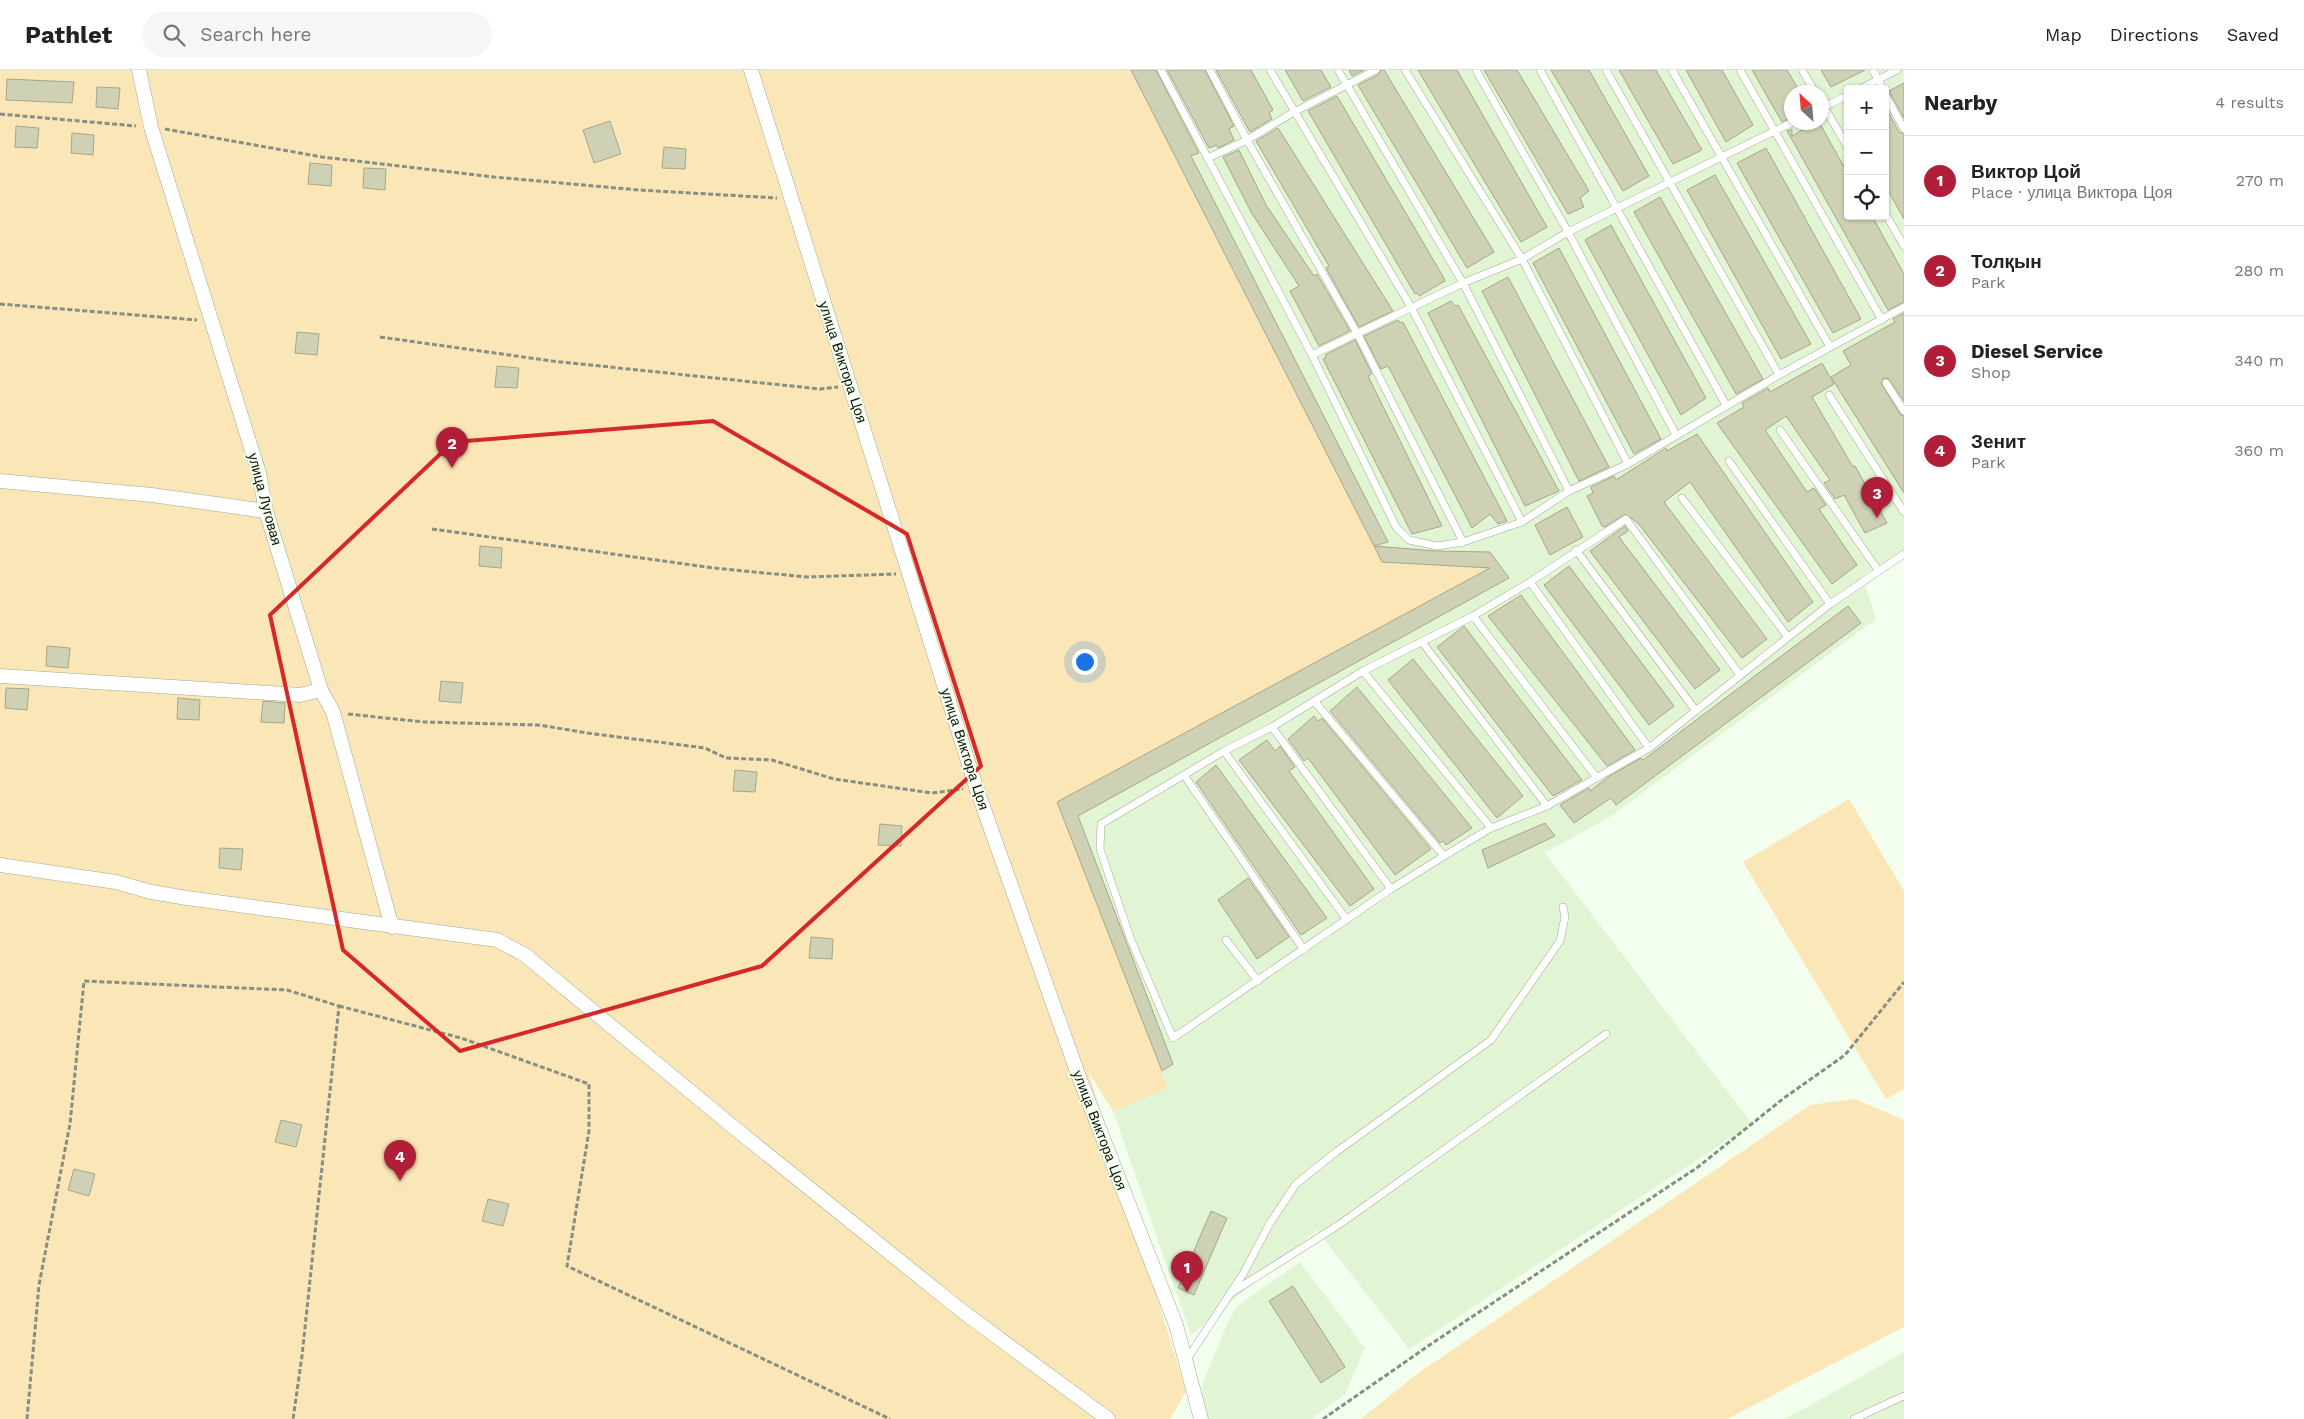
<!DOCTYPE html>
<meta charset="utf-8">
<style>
body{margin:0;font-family:"Work Sans",sans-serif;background:#f6f6f6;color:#222}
.controls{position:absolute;right:15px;top:15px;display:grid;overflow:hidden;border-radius:5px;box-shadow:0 1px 4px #0004}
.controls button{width:45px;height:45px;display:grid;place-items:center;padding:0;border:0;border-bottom:1px solid #e0e0e0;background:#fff;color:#222;font:25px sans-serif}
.compass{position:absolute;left:1784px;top:15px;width:45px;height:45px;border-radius:50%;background:#fff;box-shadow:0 1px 4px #0004;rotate:334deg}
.you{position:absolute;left:1084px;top:591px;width:18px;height:18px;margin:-12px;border:4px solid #fff;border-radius:50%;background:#1a73e8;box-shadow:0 0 0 8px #1a73e833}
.badge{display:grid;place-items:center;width:32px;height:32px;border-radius:50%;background:#b11e3a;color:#fff;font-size:16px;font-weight:700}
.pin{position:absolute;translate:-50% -41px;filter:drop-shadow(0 1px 2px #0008)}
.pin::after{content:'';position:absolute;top:26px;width:18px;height:15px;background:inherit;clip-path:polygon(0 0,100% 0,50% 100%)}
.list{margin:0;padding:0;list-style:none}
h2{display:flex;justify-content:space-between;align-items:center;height:65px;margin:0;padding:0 20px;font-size:21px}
h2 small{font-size:16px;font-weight:400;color:#767676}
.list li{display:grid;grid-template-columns:32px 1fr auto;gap:15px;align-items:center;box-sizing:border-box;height:90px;padding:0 20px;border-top:1px solid #e0e0e0}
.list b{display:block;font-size:19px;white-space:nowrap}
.list p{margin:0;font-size:16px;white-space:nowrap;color:#767676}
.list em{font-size:16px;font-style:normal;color:#767676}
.icon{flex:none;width:28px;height:28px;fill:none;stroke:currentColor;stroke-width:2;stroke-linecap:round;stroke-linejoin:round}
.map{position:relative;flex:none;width:1904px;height:1349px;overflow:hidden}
header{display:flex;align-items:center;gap:30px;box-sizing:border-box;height:70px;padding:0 25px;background:#fff;border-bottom:1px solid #e0e0e0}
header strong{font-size:24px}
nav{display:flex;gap:28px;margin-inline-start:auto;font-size:18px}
.search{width:350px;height:45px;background:#f6f6f6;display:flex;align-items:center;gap:12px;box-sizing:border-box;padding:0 18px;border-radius:28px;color:#767676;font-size:19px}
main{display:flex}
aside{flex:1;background:#fff}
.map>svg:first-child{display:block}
</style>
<header>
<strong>Pathlet</strong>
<div class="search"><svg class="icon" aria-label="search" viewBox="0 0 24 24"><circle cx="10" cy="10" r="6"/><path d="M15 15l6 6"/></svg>Search here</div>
<nav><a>Map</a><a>Directions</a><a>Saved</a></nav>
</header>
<main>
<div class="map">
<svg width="1904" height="1349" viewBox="0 0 1904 1349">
<rect width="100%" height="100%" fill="#f4feee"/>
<!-- built -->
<g fill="#e1f5d4" fill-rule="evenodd">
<path d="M1131,0H1904V481L1862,506L1876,549L1610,747L1545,783L1752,1054L1409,1279L1317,1160L1191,1265L1113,1041L1168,1017L1057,732L1489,498L1382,492ZM1848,19H1885V146H1848ZM1792,22H1822V52H1792Z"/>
<path d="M1300,1192L1365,1278L1345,1324L1311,1349H1208L1203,1336L1202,1315L1228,1252L1237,1236Z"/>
<path d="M1904,1282V1349H1784L1811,1335Z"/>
</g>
<!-- green -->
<g fill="#fbe6b7">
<path d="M0,0H1131L1382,492L1490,498L1058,732L1168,1018L1113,1041L1088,1001L1186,1322L1170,1349H0Z"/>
<path d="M1849,729L1904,821V1019L1886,1029L1743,792Z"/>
<path d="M1855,1029L1904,1050V1257L1727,1349H1361L1417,1304L1810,1035Z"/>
</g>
<!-- building -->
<g fill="#cfd1b4" stroke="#a5a68a">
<path d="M1131,0H1156L1199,83L1191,86L1388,472L1374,476Z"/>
<path d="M1167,0H1205L1234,56L1229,59L1234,70L1218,78L1217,75L1209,78Z"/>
<path d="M1216,0H1251L1273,40L1269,43L1272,49L1250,62Z"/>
<path d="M1285,0H1321L1331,17L1303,31Z"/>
<path d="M1349,0H1364L1352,6Z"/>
<path d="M1381,0H1384L1494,182L1467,198L1358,15L1378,5Z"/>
<path d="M1418,0H1457L1547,157L1521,172Z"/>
<path d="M1484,0H1517L1589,121L1580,128L1584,137L1568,144Z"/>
<path d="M1551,0H1589L1649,106L1623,121Z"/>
<path d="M1619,0H1656L1702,80L1673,94Z"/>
<path d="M1686,0H1722L1753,55L1726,72Z"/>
<path d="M1752,0H1787L1800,22H1792V47L1782,52Z"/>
<path d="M1821,0H1865L1831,17Z"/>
<path d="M7,9L74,12L72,33L6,30Z"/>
<path d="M1904,13V48L1889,21Z"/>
<path d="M97,17L120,18L118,39L96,37Z"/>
<path d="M1337,26L1444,208L1445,211L1419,226L1417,223L1415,224L1308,41Z"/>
<path d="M1885,36L1899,62L1904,64V149L1885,115Z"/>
<path d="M610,51L621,84L594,93L583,60Z"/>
<path d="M1816,52H1819L1848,104V146H1872L1904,204V232L1888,240L1787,61L1792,59V66Z"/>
<path d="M16,56L39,58L37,78L15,77Z"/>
<path d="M1278,58L1393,241L1359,257L1326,198L1329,196L1256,71Z"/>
<path d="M72,63L94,65L93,85L71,83Z"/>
<path d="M664,77L686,79L685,99L662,98Z"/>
<path d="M1766,78L1861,249L1833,263L1737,93Z"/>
<path d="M1239,80L1266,135L1314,206L1317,204L1350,261L1319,276L1290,221L1299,216L1251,142L1223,87Z"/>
<path d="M310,93L332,95L331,116L308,114Z"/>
<path d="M364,98L386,99L385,120L363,118Z"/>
<path d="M1715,105L1811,274L1781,289L1687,120Z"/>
<path d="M1660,127L1763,309L1736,324L1634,142Z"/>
<path d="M1611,155L1706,328L1681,345L1585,170Z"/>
<path d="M1559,178L1661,369L1634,384L1533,193Z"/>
<path d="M1508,207L1609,397L1579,411L1482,221Z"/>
<path d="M1451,231L1455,236L1458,235L1559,421L1525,436L1428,243Z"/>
<path d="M1904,243V331L1889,309L1884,308L1881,313L1900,344L1904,346V423L1831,307L1851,295L1843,281L1895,252L1893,249Z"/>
<path d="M1398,250L1401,253L1403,252L1507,451L1498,454L1490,444L1472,458L1388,296L1381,299L1364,266Z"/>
<path d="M297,262L319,264L317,285L295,283Z"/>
<path d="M1355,270L1372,304L1368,306L1442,456L1412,464L1323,289L1326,288L1325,285Z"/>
<path d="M1822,293L1834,314L1812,327L1853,397L1855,396L1887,453L1865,463L1844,425L1835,429L1824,413L1830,410L1786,346L1765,360L1807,422L1814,418L1826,435L1819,439L1857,495L1832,514L1717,353L1744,337L1742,333L1768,318L1770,322Z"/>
<path d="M497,296L519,298L517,318L495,317Z"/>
<path d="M1697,364L1813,532L1788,552L1690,412L1664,432L1767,569L1742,588L1638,453L1625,444L1605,457L1602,456L1587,426L1593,423L1591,417L1614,406L1616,410L1666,378L1667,381Z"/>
<path d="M1567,437L1583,467L1550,485L1535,455Z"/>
<path d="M1625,456L1628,461L1619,467L1720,600L1695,619L1590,481Z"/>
<path d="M480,476L502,478L501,498L479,496Z"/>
<path d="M1374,476L1436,481L1490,482L1509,508L1078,746L1173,994L1162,1001L1057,732L1490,498L1382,492Z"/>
<path d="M1569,496L1674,636L1649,655L1544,515Z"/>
<path d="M1521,525L1528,535L1635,680L1607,696L1488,546Z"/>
<path d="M1848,536L1861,553L1616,735L1611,728L1574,753L1560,735L1589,718L1590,721L1608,707L1641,688L1643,690Z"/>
<path d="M1464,556L1582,710L1553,726L1437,577Z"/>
<path d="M47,576L70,578L68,598L46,596Z"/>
<path d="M1413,589L1523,726L1497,748L1388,610Z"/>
<path d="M441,611L463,613L461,633L439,631Z"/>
<path d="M1357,617L1472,758L1446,775L1443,771L1440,773L1330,641Z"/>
<path d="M6,618L29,619L27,640L5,638Z"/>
<path d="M178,628L200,630L199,650L177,649Z"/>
<path d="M263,631L285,633L284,653L261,652Z"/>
<path d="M1314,646L1318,651L1322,648L1431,779L1395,805L1308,688L1304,691L1288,669Z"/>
<path d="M1267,670L1275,681L1280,676L1295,697L1289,701L1374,819L1350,836L1239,690Z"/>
<path d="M1216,695L1327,848L1301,865L1196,712Z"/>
<path d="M735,700L757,702L755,722L733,721Z"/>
<path d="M1545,753L1555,766L1488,798L1482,780Z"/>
<path d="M880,754L902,756L901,776L878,775Z"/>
<path d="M220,778L243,779L241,800L219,798Z"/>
<path d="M1248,808L1289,867L1257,889L1218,830Z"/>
<path d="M811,867L833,869L832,889L809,888Z"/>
<path d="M281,1050L302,1055L296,1077L275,1072Z"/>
<path d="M74,1099L95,1104L89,1126L68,1120Z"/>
<path d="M488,1129L509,1134L503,1156L482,1151Z"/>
<path d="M1211,1141L1227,1148L1194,1225L1178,1218Z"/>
<path d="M1293,1216L1345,1297L1321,1313L1269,1231Z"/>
</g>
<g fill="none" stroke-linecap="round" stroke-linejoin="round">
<defs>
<g id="service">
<path d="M1161,0L1312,285"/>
<path d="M1210,0L1247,70L1357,263L1463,472"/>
<path d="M1270,0L1411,237L1522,452"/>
<path d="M1338,0L1463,213L1569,421"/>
<path d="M1405,0L1522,189L1628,394"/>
<path d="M1476,0L1568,162L1676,365"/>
<path d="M1540,0L1726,335"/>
<path d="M1606,0L1779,305"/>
<path d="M1672,0L1830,277"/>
<path d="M1740,0L1882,250"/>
<path d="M1802,0L1815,22"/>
<path d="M1873,0L1883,19"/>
<path d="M1860,19L1897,0"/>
<path d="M1885,24L1904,59"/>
<path d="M1822,33L1848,78"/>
<path d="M1822,38L1848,25"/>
<path d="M1793,52L1568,162L1522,189L1463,213L1312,285L1396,457L1409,470L1437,476L1463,472L1522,452L1569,421L1628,394L1779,305L1904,237"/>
<path d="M1208,88L1247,70L1294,42L1376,0"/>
<path d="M1885,143L1904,176"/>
<path d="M1886,313L1904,341"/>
<path d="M1829,325L1904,442"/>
<path d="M1780,360L1878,500"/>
<path d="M1729,391L1830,534"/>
<path d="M1682,428L1788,567"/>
<path d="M1576,480L1696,641"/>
<path d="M1530,512L1649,678"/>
<path d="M1473,546L1597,708"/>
<path d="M1422,572L1547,736"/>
<path d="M1363,601L1491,758"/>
<path d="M1315,632L1444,786"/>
<path d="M1272,657L1391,819"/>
<path d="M1184,705L1224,681"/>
<path d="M1347,850L1224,681L1272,657L1363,601L1473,546L1530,512L1626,449L1740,605"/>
<path d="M1226,870L1258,911"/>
<path d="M1304,880L1184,705L1101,754L1100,779L1131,870L1173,968L1391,819L1444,786L1491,758L1547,736L1649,678L1830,534L1904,484"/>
<path d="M1231,1223L1340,1154L1606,964"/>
<path d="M1186,1291L1243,1204L1270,1153L1296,1114L1336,1082L1491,970L1560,871L1565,847L1563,837"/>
<path d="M1854,1349L1904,1326"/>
</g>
<g id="minor">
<path d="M139,0L151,57L259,403L266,441L321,620L333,642L392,857"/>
<path d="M751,0L976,717L1079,1007L1176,1255L1201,1349"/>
<path d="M0,411L152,425L266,441"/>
<path d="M0,606L300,625L321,620"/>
<path d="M0,795L116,812L151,822L187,828L497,870L525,885L737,1060L962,1241L1108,1349"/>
</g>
</defs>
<!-- service casing -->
<use href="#service" stroke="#9cab92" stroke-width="8"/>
<!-- minor casing -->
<use href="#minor" stroke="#9cab92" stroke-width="15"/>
<!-- path -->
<g stroke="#878e82" stroke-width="3" stroke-dasharray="5 2.5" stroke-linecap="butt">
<path d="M0,44L136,56"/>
<path d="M165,59L322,87L494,107L639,120L777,128"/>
<path d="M0,234L197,250"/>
<path d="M380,267L552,291L820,319L838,317"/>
<path d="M432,459L714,498L806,507L896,504"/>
<path d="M348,644L424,652L539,655L587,663L705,678L726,688L772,690L834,709L932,723L963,719"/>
<path d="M339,936L461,968L589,1014V1061L567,1196L890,1349"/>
<path d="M27,1349L39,1215L70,1054L84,911L287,920L339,936L302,1286L293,1349"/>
<path d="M1323,1349L1434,1272L1698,1097L1784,1028L1845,985L1904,912"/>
</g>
<!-- service -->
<use href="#service" stroke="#fff" stroke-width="7"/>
<!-- minor -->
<use href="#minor" stroke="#fff" stroke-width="14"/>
</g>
<!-- marked area -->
<path fill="none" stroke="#d62828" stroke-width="4" stroke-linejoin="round" d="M713,351L907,464L981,696L762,896L460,981L343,880L270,545L453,372Z"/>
<g text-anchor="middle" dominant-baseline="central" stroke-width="4" stroke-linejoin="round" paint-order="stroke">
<!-- street labels -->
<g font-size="14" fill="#0d1209" stroke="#f4feee">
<text transform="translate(843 292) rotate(72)">улица Виктора Цоя</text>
<text transform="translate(265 429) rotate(75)">улица Луговая</text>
<text transform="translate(965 679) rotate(72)">улица Виктора Цоя</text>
<text transform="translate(1100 1060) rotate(69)">улица Виктора Цоя</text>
</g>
</g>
</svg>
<div class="controls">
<button>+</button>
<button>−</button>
<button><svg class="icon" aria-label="locate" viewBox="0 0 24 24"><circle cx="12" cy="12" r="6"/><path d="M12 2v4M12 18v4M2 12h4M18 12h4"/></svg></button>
</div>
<svg class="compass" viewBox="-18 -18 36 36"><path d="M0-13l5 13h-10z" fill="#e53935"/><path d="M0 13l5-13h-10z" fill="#767676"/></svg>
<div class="you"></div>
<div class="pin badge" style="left:1187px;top:1222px">1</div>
<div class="pin badge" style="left:452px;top:398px">2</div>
<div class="pin badge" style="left:1877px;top:448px">3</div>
<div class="pin badge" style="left:400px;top:1111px">4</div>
</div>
<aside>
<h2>Nearby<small>4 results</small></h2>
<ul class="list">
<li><span class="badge">1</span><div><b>Виктор Цой</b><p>Place · улица Виктора Цоя</p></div><em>270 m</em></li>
<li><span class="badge">2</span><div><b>Толқын</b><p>Park</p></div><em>280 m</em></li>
<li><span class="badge">3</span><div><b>Diesel Service</b><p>Shop</p></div><em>340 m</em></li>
<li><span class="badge">4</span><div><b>Зенит</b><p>Park</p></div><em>360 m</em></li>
</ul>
</aside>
</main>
